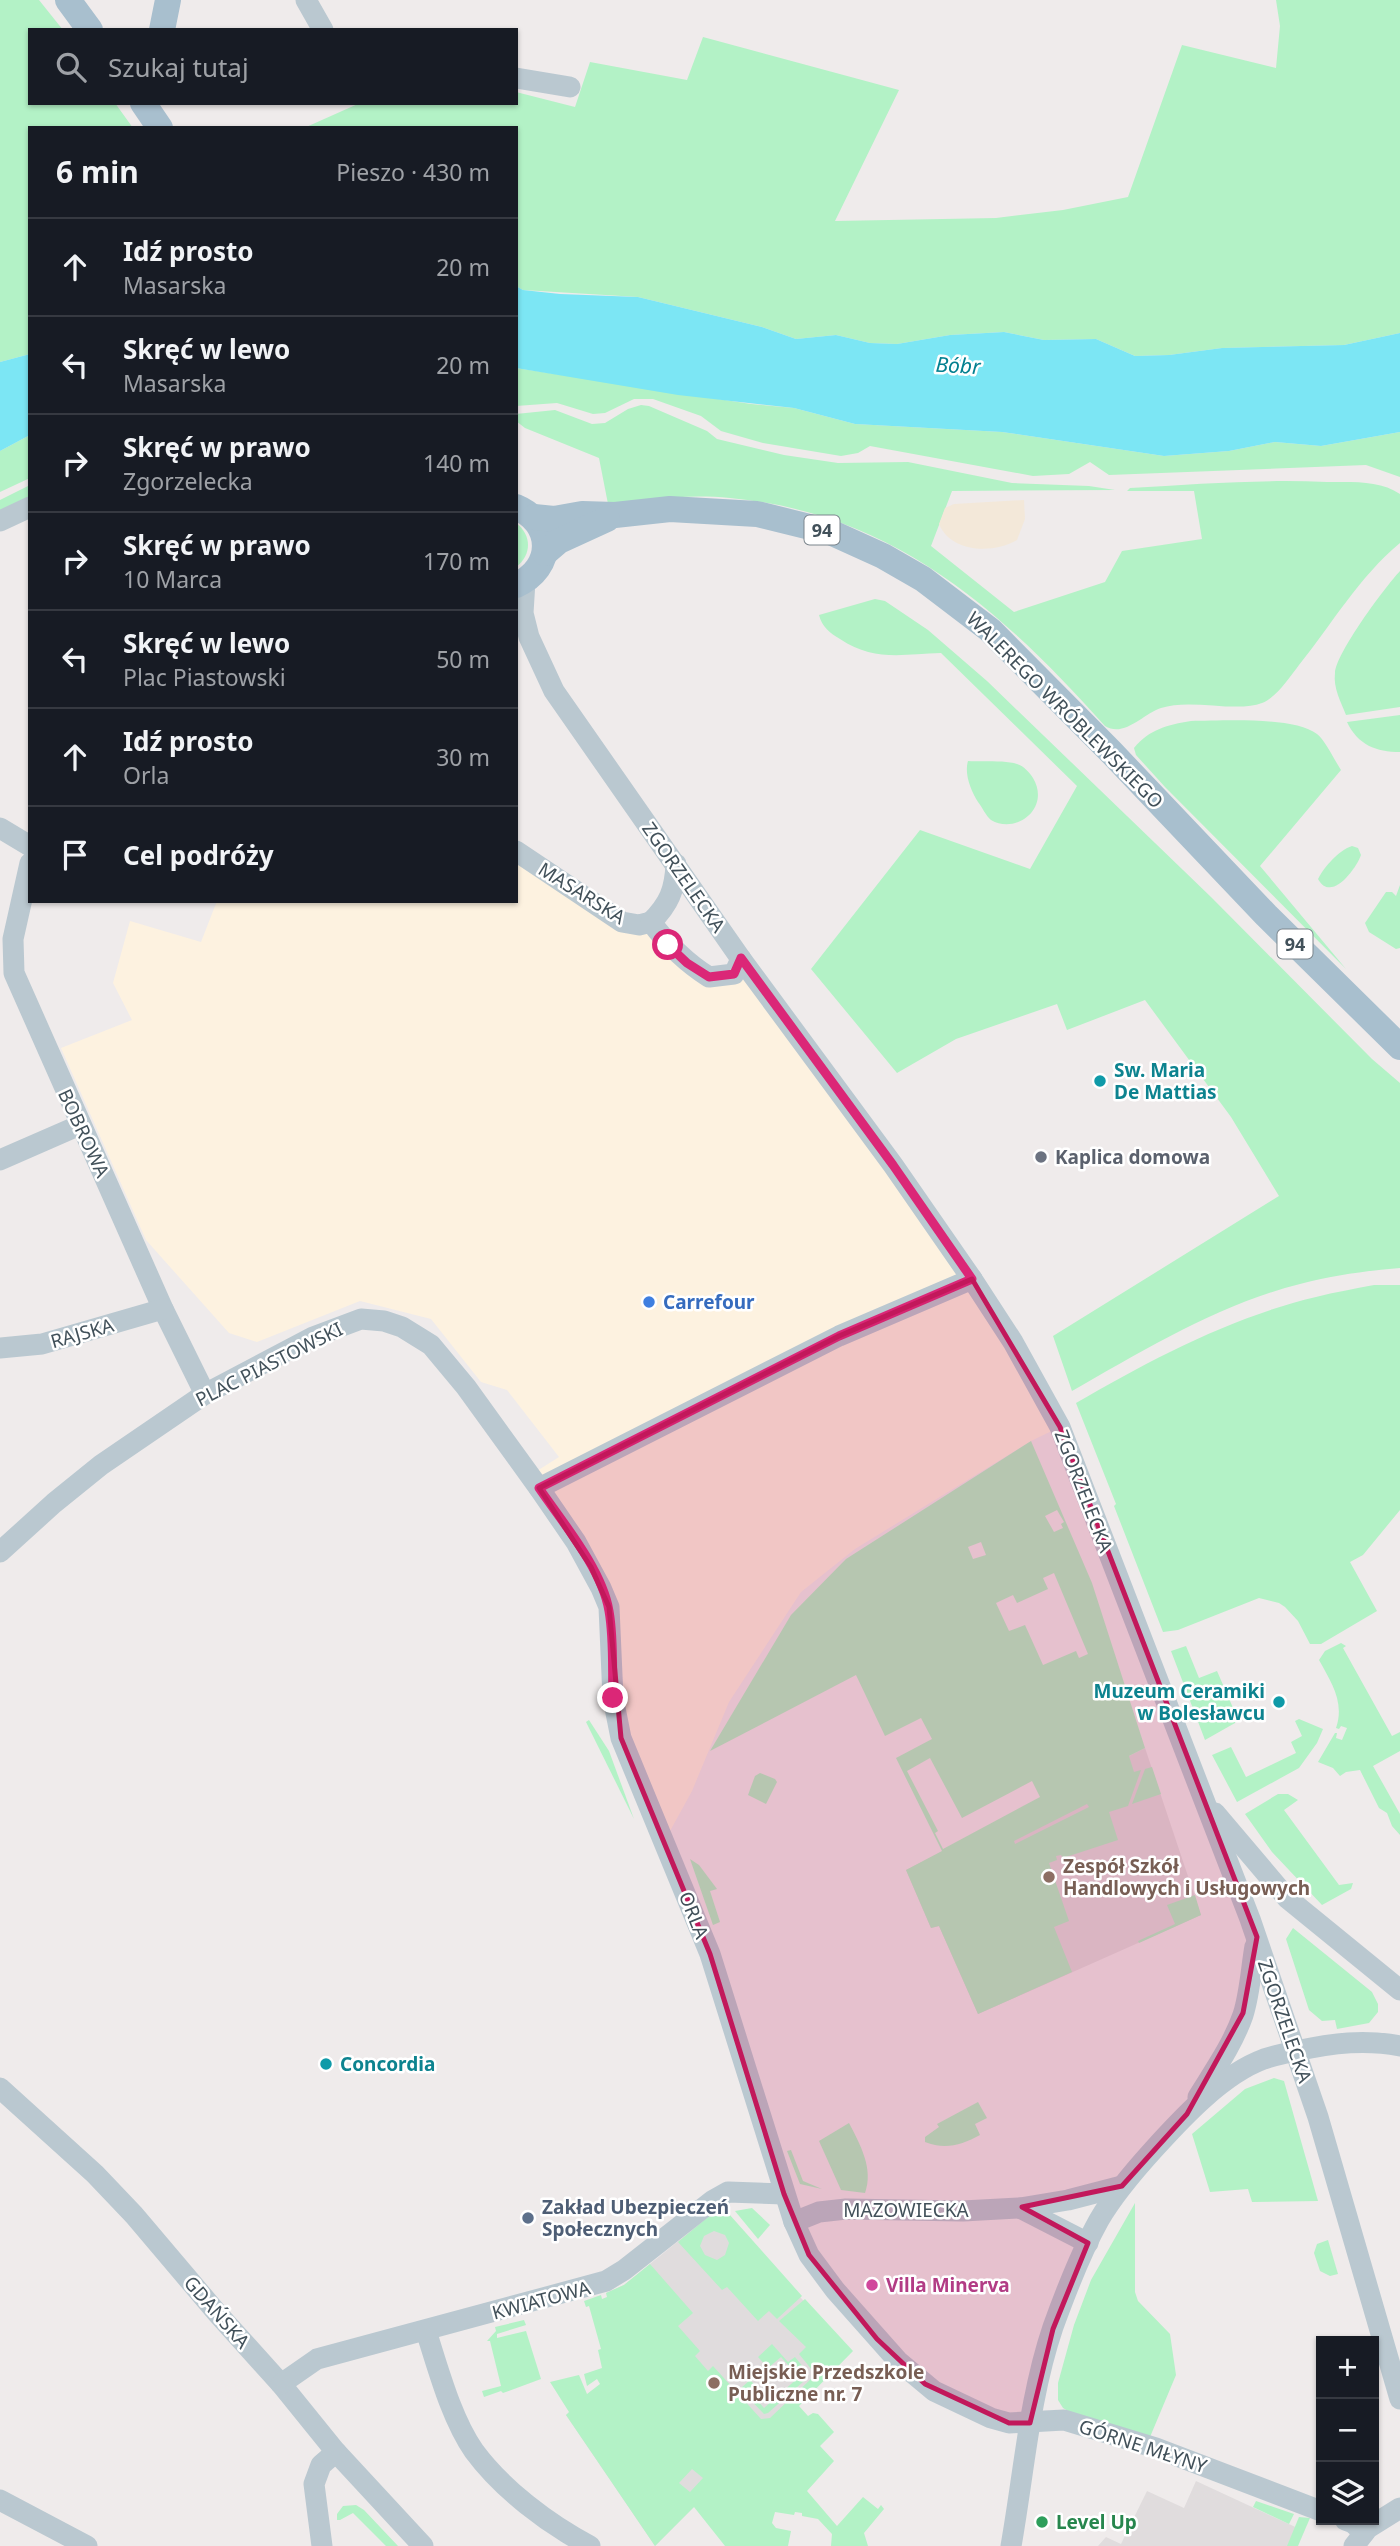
<!DOCTYPE html>
<html lang="pl">
<meta charset="utf-8">
<style>
body{margin:0;font-family:"Noto Sans",sans-serif;background:#20242c;color:#f1f3f6}
.controls{position:absolute;right:21px;bottom:21px;display:grid;overflow:hidden;border-radius:0px;box-shadow:0 2px 5px #0004}
.controls button{width:63px;height:63px;display:grid;place-items:center;padding:0;border:0;border-bottom:2px solid #363941;background:#171b24;color:#f1f3f6;font:35px sans-serif}
.stop{position:absolute;width:21px;height:21px;margin:-16px;border:5px solid #db2777;border-radius:50%;background:#fff}
.stop.end{background:#db2777;border-color:#fff;box-shadow:0 2px 7px #0008}
.list{margin:0;padding:0;list-style:none}
h2{display:flex;justify-content:space-between;align-items:center;height:91px;margin:0;padding:0 28px;font-size:30px}
h2 small{font-size:23px;font-weight:400;color:#9ea1a6}
.list li{display:grid;grid-template-columns:46px 1fr auto;gap:21px;align-items:center;box-sizing:border-box;height:98px;padding:0 28px;border-top:2px solid #363941}
.list b{display:block;font-size:26px;white-space:nowrap}
.list p{margin:0;font-size:23px;white-space:nowrap;color:#9ea1a6}
.list em{font-size:23px;font-style:normal;color:#9ea1a6}
.icon{flex:none;width:38px;height:38px;fill:none;stroke:currentColor;stroke-width:2;stroke-linecap:round;stroke-linejoin:round}
.map{position:relative;flex:none;width:1400px;height:2546px;overflow:hidden}
.search{position:absolute;background:#171b24;box-shadow:0 2px 5px #0004;left:28px;top:28px;width:490px;height:77px;display:flex;align-items:center;gap:18px;box-sizing:border-box;padding:0 24px;border-radius:0px;color:#9ea1a6;font-size:26px}
.panel{position:absolute;background:#171b24;box-shadow:0 2px 5px #0004;left:28px;top:126px;width:490px;height:777px;border-radius:0px}
.map>svg:first-child{display:block}
</style>
<div class="map">
<svg width="1400" height="2546" viewBox="0 0 1400 2546">
<rect width="100%" height="100%" fill="#efebeb"/>
<!-- commercial -->
<path fill="#fdf2e0" d="M516,851L639,925L709,977L741,959L893,1165L1060,1427L1031,1441L855,1549L801,1592L729,1702L692,1791L664,1842L631,1764L609,1607L529,1476L559,1457L507,1390L481,1382L431,1319L360,1301L257,1342L229,1333L146,1240L61,1048L132,1020L113,983L130,921L201,942L217,901H516Z"/>
<!-- education -->
<g fill="#e0dcdd">
<path d="M1145,1748L1201,1915L978,2014L939,1926L931,1928L906,1870Z"/>
<path d="M725,2214L849,2351L655,2546L566,2415L649,2355L606,2293L624,2285L708,2217Z"/>
<path d="M1196,2481L1304,2531L1295,2546H1098L1106,2537L1121,2544L1147,2491L1184,2508Z"/>
</g>
<!-- green -->
<g fill="#b3f2c6" fill-rule="evenodd">
<path d="M0,0H39L63,30H30V103H115L133,128H30V354L0,362Z"/>
<path d="M1276,0H1400V333L1344,345L1222,348L1169,355L1135,356L1096,339L1044,340L1004,332L950,335L897,344L870,343L836,335L796,339L762,327L638,297L523,290L516,286V128H304L360,103H516V92L575,107L590,62L687,80L703,37L899,90L835,221L996,218L1063,210L1128,197L1182,45L1276,68L1280,26Z"/>
<path d="M516,368L751,404L794,408L855,424L1002,432L1164,456L1229,451L1275,442L1321,446L1400,432V477L1366,465L1109,475L1090,462L1069,474L1033,476L870,446L858,453L841,456L763,443L721,431L701,416L653,399H634L605,413L593,414L557,403L516,406Z"/>
<path d="M641,405L649,406L707,431L717,439L784,455L838,463L908,462L1012,483L1089,486L1115,490L952,491L931,546L1014,612L1105,582L1122,551L1202,539L1194,491H1127L1130,488C1196,484 1261,479 1327,482C1351,482 1380,480 1400,494V543C1359,577 1332,624 1299,665C1289,678 1277,697 1262,703C1237,713 1190,698 1161,708C1143,714 1124,738 1105,726C1000,609 893,513 730,498C689,494 649,499 608,504L599,458L525,428L516,421V414L555,410L592,424L605,423L628,409Z"/>
<path d="M30,435V478L0,492V451Z"/>
<path d="M30,485V499L0,513V500Z"/>
<path d="M516,523C532,535 532,555 516,567Z"/>
<path d="M1400,571V707L1346,715C1341,702 1333,688 1335,673C1336,653 1385,587 1400,571Z"/>
<path d="M875,599L885,601L928,630L987,681L1211,897L1372,1059L1400,1083V1268C1366,1271 1333,1275 1300,1284C1219,1304 1144,1350 1072,1391L1053,1336L1279,1196L1231,1117L1145,1000L1067,1030L1057,1004L956,1039L897,1073L811,969L920,830L1030,869L1077,786L941,653C903,654 874,662 840,639C830,633 822,627 819,615Z"/>
<path d="M1400,715V752C1376,752 1358,745 1347,722Z"/>
<path d="M1191,721C1221,721 1294,716 1317,734C1325,740 1335,761 1341,770L1260,866L1346,969L1165,787L1136,755L1134,748C1150,729 1167,725 1191,721Z"/>
<path d="M968,761C981,762 1005,760 1017,764C1024,766 1030,773 1033,778C1051,808 1016,835 991,820C986,816 982,807 978,802C971,791 964,774 968,761Z"/>
<path d="M1352,846L1358,848L1361,855C1356,869 1331,903 1318,879C1324,867 1339,850 1352,846Z"/>
<path d="M1400,885V948L1396,949L1369,932L1365,923L1386,892H1392L1396,896Z"/>
<path d="M1374,1285H1400V1510L1363,1555L1350,1562L1377,1611L1321,1644H1310L1298,1621L1285,1607L1279,1603L1259,1598L1178,1630L1163,1632L1114,1506L1116,1504L1076,1403C1150,1360 1231,1317 1316,1297C1335,1292 1354,1289 1374,1285Z"/>
<path d="M1031,1441L1092,1583L1145,1748L1129,1756L1134,1772L1141,1770L1128,1806L1109,1812L1118,1840L1063,1858L1061,1855L1056,1856L1057,1860L1049,1863L1069,1921L1054,1927L1072,1972L978,2014L939,1926L931,1928L906,1870L942,1851L896,1758L932,1739L921,1718L885,1736L856,1675L710,1751L791,1615L846,1559ZM1057,1510L1064,1522L1061,1524L1063,1528L1054,1532L1045,1516ZM981,1542L986,1555L973,1559L968,1547ZM1054,1573L1088,1654L1079,1658L1076,1651L1043,1665L1025,1625L1009,1631L996,1603L1013,1595L1017,1603L1048,1589L1043,1578ZM930,1758L962,1818L1032,1781L1040,1797L943,1849L935,1833L938,1831L907,1771ZM1087,1804L1089,1807L1015,1844L1014,1841Z"/>
<path d="M1341,1643L1346,1646L1343,1648L1392,1736L1400,1732V1751L1373,1766L1400,1814V1835L1392,1826L1387,1813L1379,1808L1360,1770L1346,1772L1340,1776L1333,1768L1318,1762L1335,1733H1337L1336,1738L1342,1740L1347,1728L1341,1726L1339,1729L1336,1728C1345,1702 1331,1682 1319,1660L1325,1651Z"/>
<path d="M1186,1646L1199,1678L1217,1671L1237,1717L1235,1723L1205,1740L1171,1651Z"/>
<path d="M1299,1719L1323,1729L1317,1743L1299,1768L1237,1802L1212,1755L1231,1747L1246,1777L1296,1753L1291,1742L1302,1736L1295,1721Z"/>
<path d="M589,1720L609,1751L634,1819L586,1722Z"/>
<path d="M1152,1767L1161,1794L1132,1804L1145,1769Z"/>
<path d="M760,1773L775,1779L777,1782L766,1804L748,1795L755,1776Z"/>
<path d="M1278,1794H1288L1298,1800L1284,1810L1339,1885L1353,1883L1351,1889L1322,1905L1272,1852L1245,1814Z"/>
<path d="M690,1859L699,1865L717,1889L710,1891L720,1922L713,1925Z"/>
<path d="M1195,1895L1201,1915L1139,1943L1138,1941L1175,1924L1167,1905Z"/>
<path d="M1293,1928L1372,1992L1378,2004V2012L1369,2023L1337,2029L1335,2020L1322,2021L1309,2010L1286,1939Z"/>
<path d="M1274,2078L1284,2081L1318,2201L1252,2202L1248,2189L1210,2192L1192,2134L1245,2089Z"/>
<path d="M978,2102L987,2118L975,2124L980,2135C962,2145 945,2150 925,2142V2137L939,2127L937,2124Z"/>
<path d="M849,2123C860,2144 874,2169 865,2193L841,2190L819,2141Z"/>
<path d="M791,2150L803,2181L822,2189L800,2184L787,2151Z"/>
<path d="M1135,2203V2292L1138,2301L1170,2334L1176,2375L1150,2437L1068,2411L1063,2408L1058,2400V2383L1074,2325L1091,2280Z"/>
<path d="M752,2208L770,2225L758,2239L735,2211Z"/>
<path d="M729,2214L802,2296L777,2319L769,2311L758,2321L727,2287L722,2290L678,2242L708,2217ZM714,2231L725,2235L729,2243L725,2255L717,2260L705,2255L700,2246L704,2236Z"/>
<path d="M1328,2240L1338,2274L1330,2276L1320,2271L1314,2253L1317,2244Z"/>
<path d="M650,2264L693,2313L678,2326L700,2351L695,2356L708,2371L713,2366L761,2419L770,2418L812,2378V2370L799,2354L806,2347L779,2321L805,2299L853,2351L799,2406L808,2416L813,2413L818,2414L834,2432L820,2446L834,2461L807,2491L837,2526L863,2497L878,2509L881,2505L884,2509L864,2533L868,2546H831L832,2534L818,2519L802,2516V2513L795,2512L794,2515L775,2512L772,2523L776,2528L791,2531L788,2546H725L694,2507L655,2546L566,2415L569,2412L550,2382L579,2375L587,2394L600,2384L597,2379L587,2386L584,2374L602,2368L598,2350L601,2349L589,2306L586,2307L584,2301L601,2295L602,2299L607,2297L606,2293L624,2285ZM692,2469L703,2478L690,2492L679,2483Z"/>
<path d="M524,2320L526,2325L497,2334V2338L526,2331L541,2379L503,2393L501,2391L484,2397L482,2391L501,2386L490,2341H487L496,2331L495,2327Z"/>
<path d="M772,2344L788,2362L795,2357L808,2373L804,2381L768,2413L764,2414L740,2389L750,2380L756,2386L750,2392L764,2408L799,2377L781,2357L768,2368L758,2357Z"/>
<path d="M1256,2501L1294,2514L1289,2524L1253,2507Z"/>
<path d="M356,2505L364,2510L398,2546H386L353,2513L340,2520H337V2514L343,2506Z"/>
<path d="M1299,2517L1310,2518L1298,2546H1287Z"/>
</g>
<!-- sand -->
<path fill="#f3e8d9" d="M1024,500L1025,519L1017,540C993,554 951,553 939,524L945,508L954,504Z"/>
<!-- water -->
<g fill="#7ce6f4">
<path d="M516,286L523,290L560,294L638,297L762,327L796,339L836,335L870,343L897,344L950,335L1004,332L1044,340L1096,339L1135,356L1169,355L1222,348L1344,345L1400,333V432L1321,446L1275,442L1229,451L1164,456L1002,432L855,424L794,408L678,395L516,368Z"/>
<path d="M30,354V435L0,451V362Z"/>
</g>
<g fill="none" stroke-linecap="round" stroke-linejoin="round">
<!-- minor -->
<g stroke="#bac8d0" stroke-width="21">
<path d="M306,0L323,30"/>
<path d="M516,78L570,87"/>
<path d="M0,521L30,507"/>
<path d="M525,581L523,613L529,637L554,691L741,959L893,1165L972,1279L1013,1342L1060,1427L1250,1919L1318,2117L1400,2399"/>
<path d="M0,828L30,846"/>
<path d="M516,851L622,922L639,925L651,922C668,945 685,962 709,977L734,974L741,959"/>
<path d="M30,863L13,939L14,973L163,1309L205,1394"/>
<path d="M651,922C669,904 675,890 676,864"/>
<path d="M0,1160L80,1125"/>
<path d="M0,1348L42,1344L163,1309"/>
<path d="M539,1488L839,1336L972,1279"/>
<path d="M0,1552L54,1503L101,1465L205,1394L313,1337L361,1319L384,1321L402,1327L431,1345L466,1387L539,1488L576,1542L601,1588L609,1607L613,1698L621,1738L710,1954L794,2222L809,2255L835,2290L898,2361L934,2391L991,2418L1009,2423L1064,2420L1156,2448L1321,2511"/>
<path d="M1215,1813L1287,1898L1400,1990"/>
<path d="M0,2088L95,2174L134,2215L217,2313L281,2384L336,2452L423,2546"/>
<path d="M1198,2097C1214,2071 1233,2044 1243,2015C1250,1993 1251,1969 1255,1946"/>
<path d="M1020,2208L1088,2243"/>
<path d="M794,2222L819,2212L846,2209L963,2211L1020,2208L1068,2200L1122,2186"/>
<path d="M426,2331C438,2368 451,2418 474,2451C502,2489 548,2524 590,2546"/>
<path d="M281,2384L317,2359L606,2281L624,2270L712,2201L728,2192L784,2194"/>
<path d="M0,2500L87,2546"/>
<path d="M1345,2520L1353,2523L1364,2533"/>
<path d="M322,2546L314,2484L321,2465L336,2452"/>
<path d="M1011,2546C1024,2473 1029,2398 1053,2327C1066,2291 1080,2254 1099,2220C1114,2194 1134,2171 1154,2149C1183,2117 1223,2074 1264,2059C1279,2054 1295,2051 1311,2048C1341,2042 1369,2040 1400,2046"/>
<path d="M1354,2546L1368,2528L1400,2508"/>
</g>
<!-- major -->
<g stroke="#a8bfce" stroke-width="26">
<path d="M68,0L90,30"/>
<path d="M162,30L168,0"/>
<path d="M143,103L160,128"/>
<path d="M516,507C554,523 555,568 516,585"/>
<path d="M534,517L554,519L582,514L615,515L670,509L757,514L830,532L883,556L923,579L990,630L1111,752L1266,915L1400,1047"/>
<path d="M545,553L559,541L607,519"/>
</g>
</g>
<g fill="none" stroke-linecap="round" stroke-linejoin="round">
<!-- route -->
<path stroke="#db2777" stroke-width="9" d="M613,1698C612,1669 614,1639 609,1611C602,1569 563,1523 539,1488L839,1336L972,1279L893,1165L741,958L734,974L709,977L687,963L668,945"/>
</g>
<!-- marked area -->
<path fill="#c2185b" fill-opacity="0.2" stroke="#c2185b" stroke-width="5" stroke-linejoin="round" d="M972,1279L1060,1427L1257,1937L1243,2013L1187,2114L1122,2186L1022,2207L1088,2243L1053,2329L1030,2423H1009L925,2384L877,2339L809,2255L784,2194L710,1954L621,1738L609,1607L591,1567L539,1488L839,1336Z"/>
<!-- markers -->
<g fill="#0f9aa8" stroke="#fff" stroke-width="2.5">
<circle cx="1100" cy="1081" r="7"/>
<circle cx="1279" cy="1702" r="7"/>
<circle cx="326" cy="2064" r="7"/>
</g>
<circle fill="#6b7280" stroke="#fff" stroke-width="2.5" cx="1041" cy="1157" r="7"/>
<circle fill="#3f7fe0" stroke="#fff" stroke-width="2.5" cx="649" cy="1302" r="7"/>
<g fill="#8d6e63" stroke="#fff" stroke-width="2.5">
<circle cx="1049" cy="1877" r="7"/>
<circle cx="714" cy="2383" r="7"/>
</g>
<circle fill="#5c6f8a" stroke="#fff" stroke-width="2.5" cx="528" cy="2218" r="7"/>
<circle fill="#d1479c" stroke="#fff" stroke-width="2.5" cx="872" cy="2285" r="7"/>
<circle fill="#2e9e5b" stroke="#fff" stroke-width="2.5" cx="1042" cy="2522" r="7"/>
<g text-anchor="middle" dominant-baseline="central" stroke-width="5" stroke-linejoin="round" paint-order="stroke">
<!-- shield labels -->
<g fill="#fff" stroke="#7b858c" stroke-width="2">
<rect x="804.5" y="515.5" width="35" height="29" rx="5"/>
<rect x="1277.5" y="929.5" width="35" height="29" rx="5"/>
</g>
<g font-size="18" font-weight="bold" fill="#42515a">
<text x="822" y="530">94</text>
<text x="1295" y="944">94</text>
</g>
<!-- street labels -->
<g font-size="19" fill="#42515a" stroke="#fff">
<text transform="translate(1065 710) rotate(45)">WALEREGO WRÓBLEWSKIEGO</text>
<text transform="translate(684 877) rotate(55)">ZGORZELECKA</text>
<text transform="translate(582 893) rotate(32)">MASARSKA</text>
<text transform="translate(84 1133) rotate(65)">BOBROWA</text>
<text transform="translate(82 1333) rotate(-16)">RAJSKA</text>
<text transform="translate(269 1364) rotate(-27)">PLAC PIASTOWSKI</text>
<text transform="translate(1084 1491) rotate(69)">ZGORZELECKA</text>
<text transform="translate(694 1915) rotate(68)">ORLA</text>
<text transform="translate(1285 2021) rotate(71)">ZGORZELECKA</text>
<text x="906" y="2210">MAZOWIECKA</text>
<text transform="translate(541 2300) rotate(-15)">KWIATOWA</text>
<text transform="translate(217 2312) rotate(49)">GDAŃSKA</text>
<text transform="translate(1143 2446) rotate(18)">GÓRNE MŁYNY</text>
</g>
<!-- culture labels -->
<g font-size="19" font-weight="bold" fill="#0d838f" stroke="#fff" text-anchor="start">
<text x="1114" y="1070">Sw. Maria<tspan x="1114" dy="22">De Mattias</tspan></text>
<text x="1265" y="1691" text-anchor="end">Muzeum Ceramiki<tspan x="1265" dy="22">w Bolesławcu</tspan></text>
<text x="340" y="2064">Concordia</text>
</g>
<!-- worship labels -->
<g font-size="19" font-weight="bold" fill="#5b616d" stroke="#fff" text-anchor="start">
<text x="1055" y="1157">Kaplica domowa</text>
</g>
<!-- shop labels -->
<g font-size="19" font-weight="bold" fill="#366cbe" stroke="#fff" text-anchor="start">
<text x="663" y="1302">Carrefour</text>
</g>
<!-- education labels -->
<g font-size="19" font-weight="bold" fill="#785e54" stroke="#fff" text-anchor="start">
<text x="1063" y="1866">Zespół Szkół<tspan x="1063" dy="22">Handlowych i Usługowych</tspan></text>
<text x="728" y="2372">Miejskie Przedszkole<tspan x="728" dy="22">Publiczne nr. 7</tspan></text>
</g>
<!-- service labels -->
<g font-size="19" font-weight="bold" fill="#4e5e75" stroke="#fff" text-anchor="start">
<text x="542" y="2207">Zakład Ubezpieczeń<tspan x="542" dy="22">Społecznych</tspan></text>
</g>
<!-- hotel labels -->
<g font-size="19" font-weight="bold" fill="#b23c85" stroke="#fff" text-anchor="start">
<text x="886" y="2285">Villa Minerva</text>
</g>
<!-- leisure labels -->
<g font-size="19" font-weight="bold" fill="#27864d" stroke="#fff" text-anchor="start">
<text x="1056" y="2522">Level Up</text>
</g>
<!-- water labels -->
<g font-size="21" font-style="italic" fill="#038090" stroke="#fff">
<text transform="translate(958 365) rotate(3)">Bóbr</text>
</g>
</g>
</svg>
<div class="controls">
<button>+</button>
<button>−</button>
<button><svg class="icon" aria-label="layers" viewBox="0 0 24 24"><path d="M12 4l9 5-9 5-9-5zM3 14l9 5 9-5"/></svg></button>
</div>
<div class="stop" style="left:668px;top:945px"></div>
<div class="stop end" style="left:613px;top:1698px"></div>
<div class="search"><svg class="icon" aria-label="search" viewBox="0 0 24 24"><circle cx="10" cy="10" r="6"/><path d="M15 15l6 6"/></svg>Szukaj tutaj</div>
<section class="panel">
<h2>6 min<small>Pieszo · 430 m</small></h2>
<ul class="list">
<li><svg class="icon" aria-label="ahead" viewBox="0 0 24 24"><path d="M12 20V5M6 11l6-6 6 6"/></svg><div><b>Idź prosto</b><p>Masarska</p></div><em>20 m</em></li>
<li><svg class="icon" aria-label="left" viewBox="0 0 24 24"><path d="M17 20v-9H6M10 6l-5 5 5 5"/></svg><div><b>Skręć w lewo</b><p>Masarska</p></div><em>20 m</em></li>
<li><svg class="icon" aria-label="right" viewBox="0 0 24 24"><path d="M7 20v-9h11M14 6l5 5-5 5"/></svg><div><b>Skręć w prawo</b><p>Zgorzelecka</p></div><em>140 m</em></li>
<li><svg class="icon" aria-label="right" viewBox="0 0 24 24"><path d="M7 20v-9h11M14 6l5 5-5 5"/></svg><div><b>Skręć w prawo</b><p>10 Marca</p></div><em>170 m</em></li>
<li><svg class="icon" aria-label="left" viewBox="0 0 24 24"><path d="M17 20v-9H6M10 6l-5 5 5 5"/></svg><div><b>Skręć w lewo</b><p>Plac Piastowski</p></div><em>50 m</em></li>
<li><svg class="icon" aria-label="ahead" viewBox="0 0 24 24"><path d="M12 20V5M6 11l6-6 6 6"/></svg><div><b>Idź prosto</b><p>Orla</p></div><em>30 m</em></li>
<li><svg class="icon" aria-label="arrive" viewBox="0 0 24 24"><path d="M6 21V4h12l-3 4 3 4H6"/></svg><div><b>Cel podróży</b></div></li>
</ul>
</section>
</div>
